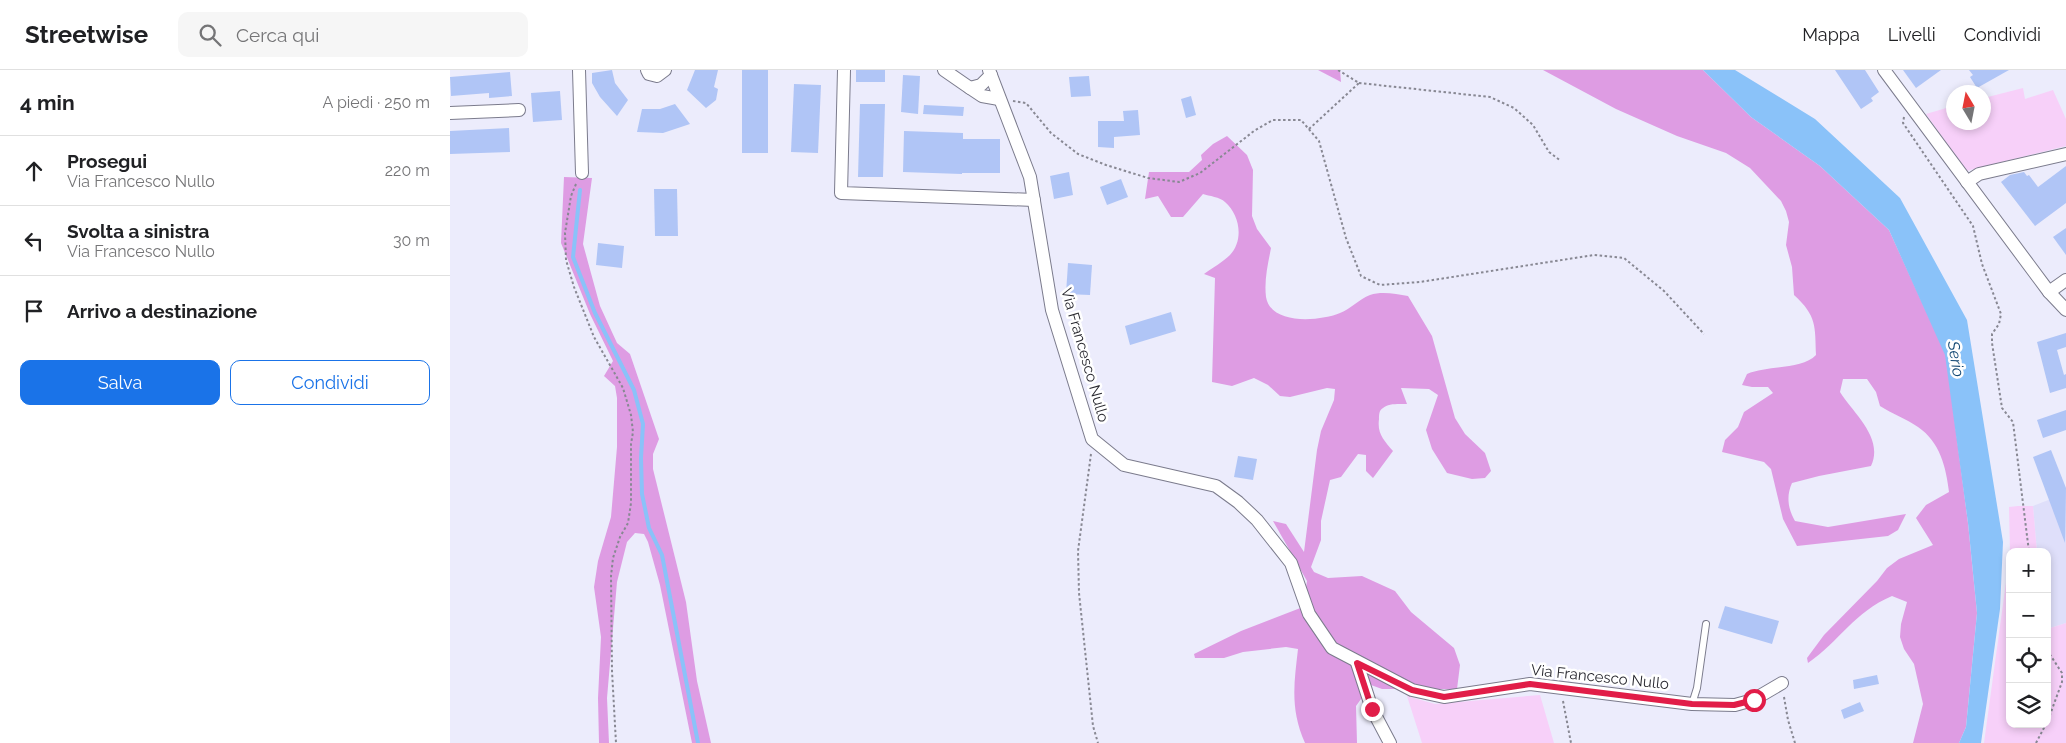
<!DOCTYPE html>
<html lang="it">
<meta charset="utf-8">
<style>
body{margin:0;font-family:Raleway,sans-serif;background:#f6f6f6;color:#202124}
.controls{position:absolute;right:15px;bottom:15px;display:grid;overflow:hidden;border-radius:10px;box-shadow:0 2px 8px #0003}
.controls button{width:45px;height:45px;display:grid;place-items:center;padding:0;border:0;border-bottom:1px solid #e0e0e0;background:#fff;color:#202124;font:25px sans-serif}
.compass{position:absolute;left:1496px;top:15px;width:45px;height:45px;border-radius:50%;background:#fff;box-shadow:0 2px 8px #0003;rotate:350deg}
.stop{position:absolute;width:15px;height:15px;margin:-11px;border:4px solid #e11d48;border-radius:50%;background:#fff}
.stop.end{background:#e11d48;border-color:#fff;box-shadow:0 1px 5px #0008}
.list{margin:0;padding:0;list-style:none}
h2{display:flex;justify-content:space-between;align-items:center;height:65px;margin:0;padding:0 20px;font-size:21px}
h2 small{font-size:16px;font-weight:400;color:#757577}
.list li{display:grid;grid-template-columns:32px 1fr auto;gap:15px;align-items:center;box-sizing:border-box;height:70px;padding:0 20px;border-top:1px solid #e0e0e0}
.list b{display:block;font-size:19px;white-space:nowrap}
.list p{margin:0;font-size:16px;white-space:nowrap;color:#757577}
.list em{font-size:16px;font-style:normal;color:#757577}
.actions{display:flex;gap:10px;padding:15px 20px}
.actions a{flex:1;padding:11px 0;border:1px solid #1a73e8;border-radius:10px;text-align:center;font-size:18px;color:#1a73e8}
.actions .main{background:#1a73e8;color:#fff}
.icon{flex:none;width:28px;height:28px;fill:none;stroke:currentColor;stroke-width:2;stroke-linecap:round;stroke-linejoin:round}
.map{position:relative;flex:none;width:1616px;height:673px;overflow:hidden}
header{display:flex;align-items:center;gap:30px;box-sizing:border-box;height:70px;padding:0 25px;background:#fff;border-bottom:1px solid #e0e0e0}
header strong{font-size:24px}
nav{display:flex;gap:28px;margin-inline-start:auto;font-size:18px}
.search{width:350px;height:45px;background:#f6f6f6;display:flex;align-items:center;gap:12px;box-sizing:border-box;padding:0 18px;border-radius:10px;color:#757577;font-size:19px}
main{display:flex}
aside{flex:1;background:#fff}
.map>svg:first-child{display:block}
</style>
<header>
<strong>Streetwise</strong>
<div class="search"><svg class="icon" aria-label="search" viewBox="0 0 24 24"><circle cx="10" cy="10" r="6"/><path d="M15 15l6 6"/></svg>Cerca qui</div>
<nav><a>Mappa</a><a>Livelli</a><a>Condividi</a></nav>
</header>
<main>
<aside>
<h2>4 min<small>A piedi · 250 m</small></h2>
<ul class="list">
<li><svg class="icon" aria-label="ahead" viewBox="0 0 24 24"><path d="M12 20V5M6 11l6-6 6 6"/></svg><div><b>Prosegui</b><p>Via Francesco Nullo</p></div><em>220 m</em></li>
<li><svg class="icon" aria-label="left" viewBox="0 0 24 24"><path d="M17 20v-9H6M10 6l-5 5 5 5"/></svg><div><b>Svolta a sinistra</b><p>Via Francesco Nullo</p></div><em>30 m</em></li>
<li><svg class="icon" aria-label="arrive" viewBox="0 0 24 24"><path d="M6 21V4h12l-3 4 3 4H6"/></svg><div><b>Arrivo a destinazione</b></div></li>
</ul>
<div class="actions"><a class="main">Salva</a><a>Condividi</a></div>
</aside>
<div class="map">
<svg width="1616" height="673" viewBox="0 0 1616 673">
<rect width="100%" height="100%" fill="#ececfc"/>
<!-- built -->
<path fill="#dfdffa" d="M1616,423V553L1597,559V482H1587L1583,436Z"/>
<!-- green -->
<g fill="#f7d0f9">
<path d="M1573,18L1575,29L1603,20L1616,49V76L1516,101L1476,44L1503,36L1504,52H1534V28Z"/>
<path d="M1568,436H1583L1587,482H1560L1559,437Z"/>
<path d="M1560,483V654H1597V559L1616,553V673H1534Z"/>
<path d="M1090,625L1104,673H972L957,626L985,634Z"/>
</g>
<!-- forest -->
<g fill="#de9ce3">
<path d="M868,0H890L891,12Z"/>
<path d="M1093,0H1253L1301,47L1370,96L1439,160L1496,285L1518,453L1527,543L1516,657L1509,673H1463L1473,634L1464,594L1454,579L1450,567L1451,554L1457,532L1442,526C1404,542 1390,571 1358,593L1357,588L1374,565L1427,511L1437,498L1449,489L1483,475L1466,448L1476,435L1499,422C1496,397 1490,372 1468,357C1457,349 1442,344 1430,336L1426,322L1417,309H1393L1390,322C1404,344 1434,368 1421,396L1369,406L1342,413C1336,426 1338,439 1345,451L1378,457L1456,444L1448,460L1438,466L1347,476L1333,449L1321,399L1314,392L1272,382L1275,370L1288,357L1294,342L1323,323L1318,317H1302L1292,315L1297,304C1318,295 1352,300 1366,285C1365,256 1367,246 1344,225L1342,197L1336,175L1339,152L1336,141L1331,131L1300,98L1276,83L1227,66L1166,39Z"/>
<path d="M777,66L797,85L803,100L802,146L807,159L821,178C818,194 814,210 816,227C821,256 871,251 890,243C901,239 909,229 920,225C932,221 946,224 958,226L982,266L1005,348L1015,364L1035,383L1041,401L1035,408L1022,409L997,403L982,379L976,360L988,325L979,319L951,318L957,334C949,334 938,333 933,338C929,340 929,345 929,349C927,364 934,370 943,381L923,408L916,401V385L908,384L891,407L880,410L871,451V470L861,497L864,502L878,508L912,506L945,521L961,542L1004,578L1010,595L1007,619H932L921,615L906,636L907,673H855C840,639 844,614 848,579L836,577L793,582L774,588H745L744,584L791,561L853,537L857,511L823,451L836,454L854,482L867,380L871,361L884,330L885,319L877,318L840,327L830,326L818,315L804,308L782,316L762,312L765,208L754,204C762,198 773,192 780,185C794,170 790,145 775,132C770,127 759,126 753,124L733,147H721L708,126L695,129L699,102H739L752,90L751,85L763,74Z"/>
<path d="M114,107L142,108L133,174L150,236L167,273L180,284L209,369L203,384V399L236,532L247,611L261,673H242L210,515L198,472L194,464L185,463L177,472L167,512L157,628L159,673H149L148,628L151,567L144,517L148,491L161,447L167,377V328L165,316L154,306L163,291L140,244L111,173Z"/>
</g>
<!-- water -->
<path fill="#8ac2f9" d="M1253,0H1285L1365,49L1450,128L1517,250L1553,472L1550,539L1531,673H1509L1516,657L1527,543L1518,453L1495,285L1439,160L1370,96L1301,47Z"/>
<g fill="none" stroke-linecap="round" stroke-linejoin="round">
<!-- stream -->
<path stroke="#8ac2f9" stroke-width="4" d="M130,120L123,187L145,243L184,320L193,354L191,388L192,424L199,458L212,485L248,673"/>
</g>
<!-- building -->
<g fill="#b0c5f6">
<path d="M162,0L165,13L178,30L167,46L150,27L142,13V3Z"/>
<path d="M245,0H268L264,17L268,19L266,30L256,38L237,20Z"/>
<rect x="292" y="0" width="26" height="83"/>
<rect x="406" y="0" width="29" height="12"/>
<path d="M1385,0H1415L1429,22L1421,28L1423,31L1411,39Z"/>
<path d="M1453,0H1491L1466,18Z"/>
<path d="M1519,0H1559L1527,18L1520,7L1523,5Z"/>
<path d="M60,2L62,26L39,28V23L1,26L0,7Z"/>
<path d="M453,5L470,6L468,44L451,42Z"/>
<path d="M639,6L641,26L621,27L619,7Z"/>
<path d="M344,14L371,15L368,83L341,82Z"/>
<path d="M110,21L112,50L83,52L81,23Z"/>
<path d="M741,26L746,45L736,48L731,29Z"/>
<path d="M225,34L240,54L213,63L187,62L192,39H210Z"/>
<path d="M410,34H435L433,107H408Z"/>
<path d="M474,35L514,37L513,46L473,44Z"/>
<path d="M688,40L690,65L664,67V78L648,77V51H674L673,41Z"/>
<path d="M59,58L60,82L0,84V61Z"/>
<path d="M454,61L513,63V69H550V103H512V104L453,102Z"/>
<path d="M1616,96V133L1585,156L1551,112L1560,105L1574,102L1577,106L1579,105L1588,117Z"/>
<path d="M619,102L623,125L604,129L600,106Z"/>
<path d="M671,109L678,127L657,135L650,117Z"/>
<path d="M204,119H227L228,166H205Z"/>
<path d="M1616,158V185L1603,167Z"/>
<path d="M148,173L174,176L172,198L146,195Z"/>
<path d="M618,193L642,195L640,225L616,224Z"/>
<path d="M721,242L726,261L680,275L675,256Z"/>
<path d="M1616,263V277L1607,280L1614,305L1616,304V318L1600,323L1587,272Z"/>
<path d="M1616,340V360L1593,368L1587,350Z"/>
<path d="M1601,380L1616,418L1615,473L1583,387Z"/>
<path d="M788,386L807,389L803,410L784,407Z"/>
<path d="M1275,536L1329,551L1322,574L1268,558Z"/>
<path d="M1427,605L1429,614L1404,619L1403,610Z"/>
<path d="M1410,632L1414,641L1394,649L1391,640Z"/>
</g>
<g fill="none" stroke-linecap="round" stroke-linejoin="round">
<defs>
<path id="service" d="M1242,634L1247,618L1256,554"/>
<g id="minor">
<path d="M129,0L132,103"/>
<path d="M197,0L199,4L207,6L215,0"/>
<path d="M394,0L391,123L584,130"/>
<path d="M494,0L520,18"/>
<path d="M539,0L580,107L602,240L642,369L674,395L766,416L788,432L807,450L841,493L859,544L882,578L962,620L994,627L1080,614L1242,634L1285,635L1303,630L1332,613"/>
<path d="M1434,0L1599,222L1616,240"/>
<path d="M541,5L531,15L520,18L532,26L549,29"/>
<path d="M0,43L69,40"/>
<path d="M1517,112L1529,104L1616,84"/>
<path d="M1599,222L1616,210"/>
<path d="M907,593L922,639L940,673"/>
</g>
</defs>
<!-- service casing -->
<use href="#service" stroke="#7b7b8c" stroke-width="8"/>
<!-- minor casing -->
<use href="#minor" stroke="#7b7b8c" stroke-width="14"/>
<!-- path -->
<g stroke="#888893" stroke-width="2" stroke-dasharray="2.5 2.5" stroke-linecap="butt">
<path d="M909,13L1040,27L1064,38L1083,55L1099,82L1111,91"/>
<path d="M563,31L576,33L601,63L628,84L656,95L698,108L729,112L750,103L804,61L823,50H851L869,71L896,168L911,206L930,215L970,212L1144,185L1174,188L1214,221L1254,264"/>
<path d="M1454,47L1453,53L1523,156L1532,194L1551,244L1549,254L1542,264V273L1552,338L1563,352L1579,482"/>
<path d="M859,59L909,13L888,0"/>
<path d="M126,114L121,126L115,163L116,190L124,217L144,267L173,318L181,345L183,362L181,374V433L178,453L170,467L163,488L161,506L162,601L166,673"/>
<path d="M641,384L628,481L629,523L643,656L648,673"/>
<path d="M1597,580L1612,603V612L1597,653"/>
<path d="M1334,627L1338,650L1345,673"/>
<path d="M1113,631L1121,673"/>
<path d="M1586,673L1596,654"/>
</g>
<!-- service -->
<use href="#service" stroke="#fff" stroke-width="6"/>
<!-- minor -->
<use href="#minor" stroke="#fff" stroke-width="12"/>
</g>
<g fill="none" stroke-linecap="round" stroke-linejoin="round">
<!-- route -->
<path stroke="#e11d48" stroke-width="6" d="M922,639L907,593L962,620L994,627L1080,614L1242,634L1284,635L1304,630"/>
</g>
<g text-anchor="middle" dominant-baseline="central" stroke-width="5" stroke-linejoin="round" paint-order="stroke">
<!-- street labels -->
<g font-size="15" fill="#28282f" stroke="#fff">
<text transform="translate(635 285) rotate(74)">Via Francesco Nullo</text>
<text transform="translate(1150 607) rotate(6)">Via Francesco Nullo</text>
</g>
<!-- water labels -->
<g font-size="16" font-style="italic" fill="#144974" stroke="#fff">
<text transform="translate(1506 289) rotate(81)">Serio</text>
</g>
</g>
</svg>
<div class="controls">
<button>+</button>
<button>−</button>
<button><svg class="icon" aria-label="locate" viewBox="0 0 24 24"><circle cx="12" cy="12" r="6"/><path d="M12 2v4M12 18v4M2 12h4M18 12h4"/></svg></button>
<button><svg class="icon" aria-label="layers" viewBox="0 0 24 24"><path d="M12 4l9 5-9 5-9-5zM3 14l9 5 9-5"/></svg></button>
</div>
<svg class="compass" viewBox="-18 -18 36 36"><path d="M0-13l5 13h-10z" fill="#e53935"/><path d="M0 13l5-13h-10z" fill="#757577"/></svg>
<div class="stop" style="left:1304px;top:630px"></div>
<div class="stop end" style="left:922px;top:639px"></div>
</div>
</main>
